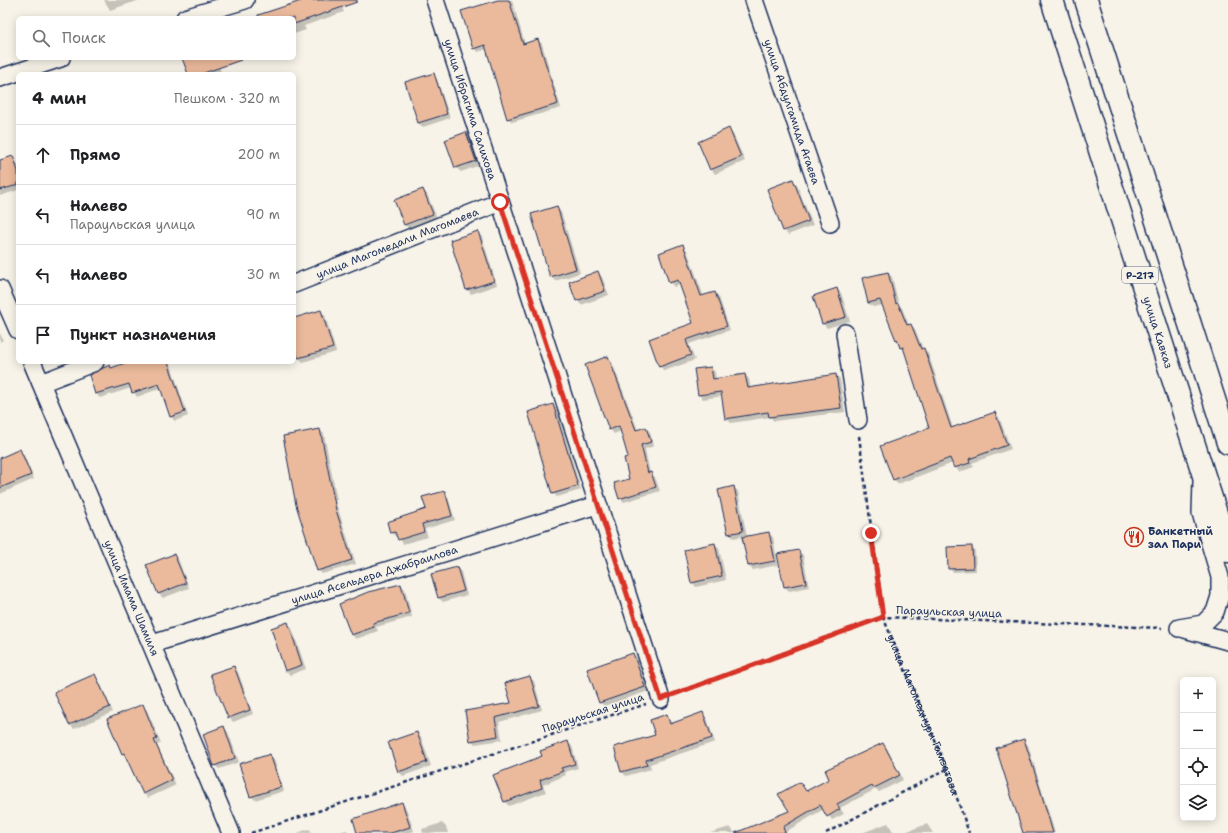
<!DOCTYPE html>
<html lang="ru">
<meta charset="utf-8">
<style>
body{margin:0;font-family:"Shantell Sans",sans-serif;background:#f2f2f2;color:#202124}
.controls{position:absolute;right:12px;bottom:12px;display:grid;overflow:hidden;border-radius:6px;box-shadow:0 2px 10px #0003}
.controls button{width:36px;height:36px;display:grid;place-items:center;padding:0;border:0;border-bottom:1px solid #e0e0e0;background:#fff;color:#202124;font:20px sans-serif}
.stop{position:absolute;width:12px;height:12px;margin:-9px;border:3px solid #d93025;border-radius:50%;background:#fff}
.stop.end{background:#d93025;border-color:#fff;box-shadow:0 1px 4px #0008}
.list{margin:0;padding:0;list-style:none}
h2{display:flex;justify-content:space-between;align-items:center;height:52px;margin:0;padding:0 16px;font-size:17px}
h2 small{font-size:13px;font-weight:400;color:#757577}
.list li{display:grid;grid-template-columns:26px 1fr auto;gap:12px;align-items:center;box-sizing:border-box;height:60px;padding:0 16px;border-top:1px solid #e0e0e0}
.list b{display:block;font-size:15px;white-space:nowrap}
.list p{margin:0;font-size:13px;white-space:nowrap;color:#757577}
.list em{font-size:13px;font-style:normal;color:#757577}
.icon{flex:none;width:22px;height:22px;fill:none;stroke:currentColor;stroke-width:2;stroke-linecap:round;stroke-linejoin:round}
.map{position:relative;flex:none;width:1228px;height:833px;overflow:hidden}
.search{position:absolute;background:#fff;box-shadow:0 2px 10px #0003;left:16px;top:16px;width:280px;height:44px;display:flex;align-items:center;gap:10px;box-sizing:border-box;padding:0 14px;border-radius:6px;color:#757577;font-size:15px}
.panel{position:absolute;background:#fff;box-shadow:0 2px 10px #0003;left:16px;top:72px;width:280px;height:292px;border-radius:6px}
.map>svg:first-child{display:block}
</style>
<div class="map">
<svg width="1228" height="833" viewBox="0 0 1228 833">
<rect width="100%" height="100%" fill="#f7f3e8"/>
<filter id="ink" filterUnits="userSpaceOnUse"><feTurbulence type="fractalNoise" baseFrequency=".025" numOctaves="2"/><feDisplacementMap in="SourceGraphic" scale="8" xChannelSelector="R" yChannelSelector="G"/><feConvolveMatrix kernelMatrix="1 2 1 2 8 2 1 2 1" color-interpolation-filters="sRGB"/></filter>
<g filter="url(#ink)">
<!-- shadow -->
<g fill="#0003">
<path d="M104,0H140L110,10Z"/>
<path d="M307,0H339L344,12L304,26L306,30L294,34V18H276Z"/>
<path d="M495,0H512L525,44L538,40L542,44L561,108L512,122L508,118L487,49L478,52L474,48Z"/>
<path d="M184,58H216L221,72L189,74Z"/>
<path d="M433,74L437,79L450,118L423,127L418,123Z"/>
<path d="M729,130L733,134L745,161L715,174L711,169Z"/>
<path d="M466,133L470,137L480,165L461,172L456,168L446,141Z"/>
<path d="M13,157L18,164V190L0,196V161Z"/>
<path d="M793,181L797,185L813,225L788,235L784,230Z"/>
<path d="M423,190L427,194L437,218L409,229L405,225L396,201Z"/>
<path d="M557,208L561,212L580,273L555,281L550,276Z"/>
<path d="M477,233L482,237L497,285L471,294L467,289Z"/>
<path d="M683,246L687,250L704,297L715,293L719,297L730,330L689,344L695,360L664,371L660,366L694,324L681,284L674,287L670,282Z"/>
<path d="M598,272L602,277L609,295L581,305L577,300Z"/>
<path d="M888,273L892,277L899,305L902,308L909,325H911L915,329L923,349L928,353L953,428L995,413L999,417L1011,449L972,463L974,467L959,472L953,463L898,484L894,479L930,428L906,352L897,339L883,305L873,307L868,303Z"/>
<path d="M837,289L841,293L850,321L827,328L823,324L814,296Z"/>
<path d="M321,311L325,315L336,352L303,362L299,358L294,341V319Z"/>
<path d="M0,333L3,340L0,342Z"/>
<path d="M608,357L612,362L638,430L646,428L650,432L654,446L645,449L650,473L655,477L660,491L624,502L620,498L630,479L629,457L621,431L614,434L610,429Z"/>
<path d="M132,362H170L188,416L175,421L171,417L161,388L137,397L131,388L100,398L96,394L110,366L112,369Z"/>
<path d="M711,368L715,372L716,379L745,375L749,379L751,389L836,375L840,379L845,412L774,421L770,417L731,423L726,418L723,396L703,399L699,395L695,370Z"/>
<path d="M553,405L557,409L581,490L557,497L553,493Z"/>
<path d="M320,430L324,434L337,500H335L356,564L322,574L318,570Z"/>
<path d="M19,450L24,455L34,479L0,494V459Z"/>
<path d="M733,487L738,491L747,537L768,533L773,537L778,565L753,570L748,566L742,536L734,538L729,534L720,490Z"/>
<path d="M444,492L448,497L455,520L425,529L428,537L403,544L398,536L396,537L391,532L427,510Z"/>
<path d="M715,544L719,548L726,580L696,587L692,582Z"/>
<path d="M971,547L975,551L976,571L953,572L949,568Z"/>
<path d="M798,551L803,555L809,587L789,591L785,587Z"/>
<path d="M174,555L178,559L189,588L163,598L159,594L147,565Z"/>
<path d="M457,568L461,572L467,595L443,602L439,598Z"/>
<path d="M401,585L405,589L412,617L376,627L378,631L356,639L352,635Z"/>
<path d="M288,624L292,628L306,669L290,675L285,670Z"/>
<path d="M633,654L637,658L649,691L604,706L600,702Z"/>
<path d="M234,668L238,672L253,714L233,722L229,718L212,675Z"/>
<path d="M95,676L99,680L113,712L74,729L70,725L56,693Z"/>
<path d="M529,677L534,681L542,710L499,722L502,740L475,744L471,740L466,711L512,703Z"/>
<path d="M142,705L147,710L161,743L157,745L176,785L148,798L143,793L127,757L123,753Z"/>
<path d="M702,714L707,718L715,742L650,764L651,769L626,776L622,772L656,736L667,716L673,724Z"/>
<path d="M224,727L228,732L239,762L219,769L214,765Z"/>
<path d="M417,733L421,737L431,766L403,776L399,772Z"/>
<path d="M1024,741L1028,745L1055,833H1024Z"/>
<path d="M567,742L572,746L578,768L565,772L566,775L543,785L546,792L509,806L505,802L495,775L543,757Z"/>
<path d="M883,744L887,748L903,780L879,792L876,789L840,808L844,814L832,820L824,809L787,831V833H710L730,827L735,833L790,811L800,783L807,792L831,779Z"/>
<path d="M270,755L274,759L284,791L255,800L251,796Z"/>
<path d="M402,804L406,808L414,831L408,833H359Z"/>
<path d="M442,823L446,827L448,833H423L422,829Z"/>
<path d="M888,823L894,833H862Z"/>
<path d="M927,824L933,833H902Z"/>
<path d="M309,829L313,833H297Z"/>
<path d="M346,830L349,833H336Z"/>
</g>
<!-- building -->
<g fill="#ebba9c" stroke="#1b2f5e">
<path d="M304,0H357V2L294,24V18H258V15Z"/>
<path d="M498,0H509L523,44L538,39L558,104L507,119L485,45L473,49L461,11Z"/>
<path d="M182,58H241V60L201,74H188Z"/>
<path d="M434,73L447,114L418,123L405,82Z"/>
<path d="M729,128L741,157L710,170L698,142Z"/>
<path d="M466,132L476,161L455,168L445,140Z"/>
<path d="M13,156L18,171V185L0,190V160Z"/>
<path d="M793,179L809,221L783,231L767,189Z"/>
<path d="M423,189L433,214L404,225L394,200Z"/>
<path d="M557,206L576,269L550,277L531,214Z"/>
<path d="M478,231L494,281L466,290L450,240Z"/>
<path d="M683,244L701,296L715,292L727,326L686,340L691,355L659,367L649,339L693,323L678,280L669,283L659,253Z"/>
<path d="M598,271L605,291L576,301L569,282Z"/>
<path d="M888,272L896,304L898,303L907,325L911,324L921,349L924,348L951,428L995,412L1007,445L969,459L970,463L954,468L950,458L893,480L880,446L929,428L903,347L900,348L897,339L896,340L880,300L868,303L862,278Z"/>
<path d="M837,288L846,317L822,324L813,296Z"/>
<path d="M321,310L333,348L298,358L294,345V318Z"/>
<path d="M608,356L636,430L646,427L651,442L641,445L648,473L651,472L656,487L619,499L614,483L629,479L624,458L628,457L619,426L609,430L585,365Z"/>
<path d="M128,362H168L185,412L170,417L159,384L132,393L129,384L95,394L89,375L103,368L110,365L111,368Z"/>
<path d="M711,367L713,379L745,374L748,388L836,374L841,408L769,417L768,412L725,419L721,392L698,395L694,369Z"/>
<path d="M553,404L578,486L552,494L528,412Z"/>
<path d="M320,429L336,510L352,560L317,571L296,505L283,436Z"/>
<path d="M20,449L31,475L0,488V458Z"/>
<path d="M734,486L743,531L728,534L718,490Z"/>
<path d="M445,491L452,516L422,524L424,532L398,540L395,532L390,533L387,522L426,509L422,497Z"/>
<path d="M769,532L775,561L748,566L742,537Z"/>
<path d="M715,543L722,576L691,583L684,550Z"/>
<path d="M972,546L973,568L948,569L947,547Z"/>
<path d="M799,550L806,583L784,587L777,554Z"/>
<path d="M174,554L186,583L158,594L146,565Z"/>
<path d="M457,567L464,591L438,598L431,574Z"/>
<path d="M401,584L409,613L373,623L374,627L351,635L339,604L368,592Z"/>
<path d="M288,622L302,665L285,671L271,628Z"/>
<path d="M633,653L645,687L599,703L587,669Z"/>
<path d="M234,666L250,710L228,718L210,674Z"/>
<path d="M95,674L110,707L69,725L54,692Z"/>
<path d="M530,676L539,706L495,718L498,736L470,741L465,711L511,703L505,683Z"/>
<path d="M143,704L157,739L154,740L172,780L143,794L124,753L122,754L107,719Z"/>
<path d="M703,712L712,738L646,760L647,765L621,772L614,747L655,735L650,720L667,714L670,724Z"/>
<path d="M224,726L235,758L214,766L203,734Z"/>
<path d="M417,732L427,762L398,772L388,742Z"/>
<path d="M1024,739L1040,789L1053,833H1023L996,748Z"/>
<path d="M568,741L575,764L561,768L563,771L540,780L542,788L504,802L493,775L542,756L540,751Z"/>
<path d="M883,743L900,775L874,788L872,785L837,804L840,809L827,817L820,805L783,827L785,833H735L789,811L778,794L800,782L806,791L829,779L825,770Z"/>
<path d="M270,754L281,787L250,797L239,764Z"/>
<path d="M402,802L410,827L391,833H357L353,819Z"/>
</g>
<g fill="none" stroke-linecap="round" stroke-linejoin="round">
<defs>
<g id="minor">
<path id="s2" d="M435,0L661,699"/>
<path id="s3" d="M754,0L830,223"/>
<path d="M185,18L245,0"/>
<path d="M0,78L61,58"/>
<path id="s4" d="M294,284L500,202"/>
<path d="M0,289L18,330"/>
<path d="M845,333L858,420"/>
<path id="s5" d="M32,362L231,833"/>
<path d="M41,383L95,362"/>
<path d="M1179,628L1203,624L1215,612L1220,596V577L1201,513L1202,481"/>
<path d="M1185,629L1228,641"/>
<path id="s6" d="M152,644L597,505"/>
</g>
<g id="trunk">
<path id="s7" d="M1052,0L1228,551"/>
<path d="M1086,0L1228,443"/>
</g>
</defs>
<!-- minor casing -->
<use href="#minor" stroke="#1b2f5e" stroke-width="20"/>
<!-- trunk casing -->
<use href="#trunk" stroke="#1b2f5e" stroke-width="25"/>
<!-- path -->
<g stroke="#1b2f5e" stroke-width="2.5" stroke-dasharray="4 3" stroke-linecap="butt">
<path id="s1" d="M859,436L883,617L947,769L969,833"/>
<path d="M677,693L883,617L1162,628"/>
<path d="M251,833L646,704"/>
<path d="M826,833L947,769"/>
</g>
<!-- minor -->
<use href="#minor" stroke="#f7f3e8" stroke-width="17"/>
<!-- trunk -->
<use href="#trunk" stroke="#f7f3e8" stroke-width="22"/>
</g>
</g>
<g fill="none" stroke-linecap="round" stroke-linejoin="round" filter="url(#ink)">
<!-- route -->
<path stroke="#d93025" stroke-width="5" d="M500,202L661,699L883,617L871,533"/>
</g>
<!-- icons -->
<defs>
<symbol id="restaurant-ring" viewBox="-11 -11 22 22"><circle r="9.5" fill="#f7f3e8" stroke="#c8321e" stroke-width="1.5"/><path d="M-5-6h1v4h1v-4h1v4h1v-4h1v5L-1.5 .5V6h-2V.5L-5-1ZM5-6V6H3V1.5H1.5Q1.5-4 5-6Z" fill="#c8321e"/></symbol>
</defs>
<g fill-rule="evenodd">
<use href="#restaurant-ring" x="1123" y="526" width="22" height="22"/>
</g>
<g text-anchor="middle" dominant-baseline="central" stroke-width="3" stroke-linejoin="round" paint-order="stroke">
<!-- shield labels -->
<rect fill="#f7f3e8" stroke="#5d6a87" stroke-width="1" x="1122" y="267" width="36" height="16" rx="3"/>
<g font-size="10" font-weight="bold" fill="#1b2f5e">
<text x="1140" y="275">Р-217</text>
</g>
<!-- street labels -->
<g font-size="11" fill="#1b2f5e" stroke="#f7f3e8">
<text stroke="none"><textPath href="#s2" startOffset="115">улица Ибрагима Салихова</textPath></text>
<text stroke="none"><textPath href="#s3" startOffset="118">улица Абдулгамида Агаева</textPath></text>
<text stroke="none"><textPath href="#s4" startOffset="111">улица Магомедали Магомаева</textPath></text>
<text stroke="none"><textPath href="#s7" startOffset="349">улица Кавказ</textPath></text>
<text stroke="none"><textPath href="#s6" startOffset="233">улица Асельдера Джабраилова</textPath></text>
<text stroke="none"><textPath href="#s5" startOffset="256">улица Имама Шамиля</textPath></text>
<text transform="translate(949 612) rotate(2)">Параульская улица</text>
<text transform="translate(593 713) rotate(-18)">Параульская улица</text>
<text stroke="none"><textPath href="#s1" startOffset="288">улица Магомеднури Гамзатова</textPath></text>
</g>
<!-- poi labels -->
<g font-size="11" font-weight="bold" fill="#1b2f5e" stroke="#f7f3e8" text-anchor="start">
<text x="1148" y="531">Банкетный<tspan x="1148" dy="13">зал Пари</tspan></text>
</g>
</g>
</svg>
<div class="controls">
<button>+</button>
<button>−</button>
<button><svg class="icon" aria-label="locate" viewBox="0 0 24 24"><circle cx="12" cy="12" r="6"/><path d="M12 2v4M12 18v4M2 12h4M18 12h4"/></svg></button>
<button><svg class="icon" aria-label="layers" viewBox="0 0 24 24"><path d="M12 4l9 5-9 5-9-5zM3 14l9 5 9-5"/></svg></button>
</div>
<div class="stop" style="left:500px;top:202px"></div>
<div class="stop end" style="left:871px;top:533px"></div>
<div class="search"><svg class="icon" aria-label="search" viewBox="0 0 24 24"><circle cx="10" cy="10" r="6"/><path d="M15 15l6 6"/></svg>Поиск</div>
<section class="panel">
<h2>4 мин<small>Пешком · 320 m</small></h2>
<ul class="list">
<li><svg class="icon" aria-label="ahead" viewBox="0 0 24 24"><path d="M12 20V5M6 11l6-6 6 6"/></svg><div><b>Прямо</b></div><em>200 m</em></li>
<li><svg class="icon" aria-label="left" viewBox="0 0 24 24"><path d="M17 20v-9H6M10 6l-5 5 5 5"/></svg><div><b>Налево</b><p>Параульская улица</p></div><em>90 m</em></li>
<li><svg class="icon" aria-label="left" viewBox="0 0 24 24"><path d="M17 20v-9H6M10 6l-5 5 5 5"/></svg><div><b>Налево</b></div><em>30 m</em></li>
<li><svg class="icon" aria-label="arrive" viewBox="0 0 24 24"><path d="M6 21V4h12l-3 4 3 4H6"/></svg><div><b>Пункт назначения</b></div></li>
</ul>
</section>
</div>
